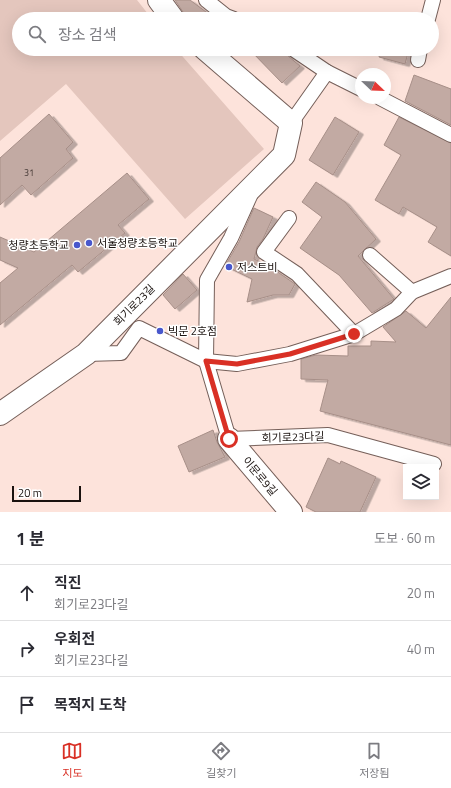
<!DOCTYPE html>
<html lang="ko">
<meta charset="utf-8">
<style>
body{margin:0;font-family:"Titillium Web","Noto Sans KR",sans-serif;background:#f2f2f3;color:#2b2b33}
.controls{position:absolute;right:12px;bottom:12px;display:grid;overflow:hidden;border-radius:0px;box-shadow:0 4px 16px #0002}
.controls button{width:36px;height:36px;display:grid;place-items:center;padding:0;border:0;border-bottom:1px solid #e1e1e2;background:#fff;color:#2b2b33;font:20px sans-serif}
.compass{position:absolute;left:355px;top:68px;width:36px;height:36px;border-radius:50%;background:#fff;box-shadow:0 4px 16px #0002;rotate:113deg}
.scale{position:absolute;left:12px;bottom:10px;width:69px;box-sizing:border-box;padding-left:4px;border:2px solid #1a120f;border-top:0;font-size:11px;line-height:14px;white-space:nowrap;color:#1a120f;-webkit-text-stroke:3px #fff;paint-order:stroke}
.stop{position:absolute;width:12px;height:12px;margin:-9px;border:3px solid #d93025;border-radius:50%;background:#fff}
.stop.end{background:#d93025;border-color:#fff;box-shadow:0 1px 4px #0008}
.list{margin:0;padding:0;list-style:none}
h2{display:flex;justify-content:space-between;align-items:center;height:52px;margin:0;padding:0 16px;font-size:17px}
h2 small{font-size:13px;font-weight:400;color:#7c7c81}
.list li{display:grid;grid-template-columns:26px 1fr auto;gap:12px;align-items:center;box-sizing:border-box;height:56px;padding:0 16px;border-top:1px solid #e1e1e2}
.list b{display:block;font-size:15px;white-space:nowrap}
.list p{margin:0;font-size:13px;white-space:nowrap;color:#7c7c81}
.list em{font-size:13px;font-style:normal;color:#7c7c81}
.icon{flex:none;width:22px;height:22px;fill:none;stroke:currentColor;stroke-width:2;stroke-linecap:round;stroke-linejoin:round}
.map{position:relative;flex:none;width:451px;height:512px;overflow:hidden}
.search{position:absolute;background:#fff;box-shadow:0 4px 16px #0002;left:12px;right:12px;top:12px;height:44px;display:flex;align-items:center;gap:10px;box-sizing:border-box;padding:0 14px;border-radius:22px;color:#7c7c81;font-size:15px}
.sheet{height:220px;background:#fff}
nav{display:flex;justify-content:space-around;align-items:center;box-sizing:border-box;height:56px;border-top:1px solid #e1e1e2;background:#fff;font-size:11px;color:#7c7c81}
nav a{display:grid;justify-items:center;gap:2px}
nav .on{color:#d93025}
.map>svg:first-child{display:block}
</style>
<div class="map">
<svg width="451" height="512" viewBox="0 0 451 512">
<defs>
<filter id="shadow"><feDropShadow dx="4.5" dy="2.5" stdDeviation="0" flood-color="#0004"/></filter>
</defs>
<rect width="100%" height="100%" fill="#fde3db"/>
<!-- green -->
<path fill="#e4c6bd" d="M0,0H137L152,19H19V49H176L264,149L185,219L66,84L0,141Z"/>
<!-- building -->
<g fill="#c2aaa3" stroke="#a78f88" filter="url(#shadow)">
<path d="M175,0H190L206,12L201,19H185L183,12Z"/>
<path d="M249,49H283L288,56L300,66L282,83Z"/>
<path d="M381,49H409L405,64L379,57Z"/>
<path d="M414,75L451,89V125L405,101Z"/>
<path d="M49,114L73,142L66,149L73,158L31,195L22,185L0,205V158Z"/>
<path d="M335,117L359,132L333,175L309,160Z"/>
<path d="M399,117L451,143V256L428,242L437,227L403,207L399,214L375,200L401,155L384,145Z"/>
<path d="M127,173L149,199L118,225L125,233L78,272L72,265L0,325V283L18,268L0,260V237L34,252Z"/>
<path d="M316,182L345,202L376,239L358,256L394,299L372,313L339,275L300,248L322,217L302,202Z"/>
<path d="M254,208L273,217L263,239L257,247L254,259L269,266L295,284L289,295H273L247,302L252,279L225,266L239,242Z"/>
<path d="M183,274L197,290L175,309L163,295Z"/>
<path d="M451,297V445L320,411L328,380L301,379V359L316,355L348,356V346H371V341L396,342L383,327L406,311L426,328Z"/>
<path d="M213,430L217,442L225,457L189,472L178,446Z"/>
<path d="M328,458L340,464L341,461L376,477L360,512H316L306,507Z"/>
</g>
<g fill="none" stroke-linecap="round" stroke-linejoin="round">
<defs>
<g id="lane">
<path d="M206,0L226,16L234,19"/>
<path d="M428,19L433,0"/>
<path d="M293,49L327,72L361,89"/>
<path d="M418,60L420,49"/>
<path d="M380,98L451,135"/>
<path d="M291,123L327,72"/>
<path d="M250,196L231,238L207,280L206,361L229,439L328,435L434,464"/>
<path d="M289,218L264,252L297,274L354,334"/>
<path d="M370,255L412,292"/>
<path d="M86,354L121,353L139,328L206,361L237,364L290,354L354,334L396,309L412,292L451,276"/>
</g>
<g id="street">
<path d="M159,0L173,19"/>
<path d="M0,414L86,354L284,155L291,123L205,49"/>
<path d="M229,439L291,512"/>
</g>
</defs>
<!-- lane casing -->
<use href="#lane" stroke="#755f59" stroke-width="16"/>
<!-- street casing -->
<use href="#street" stroke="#755f59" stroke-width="24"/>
<!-- lane -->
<use href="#lane" stroke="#fff" stroke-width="14"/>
<!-- street -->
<use href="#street" stroke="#fff" stroke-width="22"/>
</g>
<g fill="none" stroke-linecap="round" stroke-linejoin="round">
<!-- route -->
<path stroke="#d93025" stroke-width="5" d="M229,439L206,361L237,364L290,354L354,334"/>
</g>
<!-- markers -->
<g fill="#4857cc" stroke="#fff" stroke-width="1.5">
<circle cx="89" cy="243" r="4"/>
<circle cx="77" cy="245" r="4"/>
<circle cx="229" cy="267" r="4"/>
<circle cx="160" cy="331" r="4"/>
</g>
<g text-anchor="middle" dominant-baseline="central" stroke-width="3" stroke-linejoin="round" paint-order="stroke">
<!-- number labels -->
<g font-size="9" fill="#443834">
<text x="29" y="172">31</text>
</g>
<!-- poi labels -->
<g font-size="11" fill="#1a120f" stroke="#fff" text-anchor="start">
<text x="97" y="243">서울청량초등학교</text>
<text x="69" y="245" text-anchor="end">청량초등학교</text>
<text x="237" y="267">저스트비</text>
<text x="168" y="331">빅문 2호점</text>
</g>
<!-- street labels -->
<g font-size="11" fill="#1a120f" stroke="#fff">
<text transform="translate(134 305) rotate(-45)">회기로23길</text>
<text transform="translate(293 437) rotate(-2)">회기로23다길</text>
<text transform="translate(260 476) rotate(50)">이문로9길</text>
</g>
</g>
</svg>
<div class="controls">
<button><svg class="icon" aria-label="layers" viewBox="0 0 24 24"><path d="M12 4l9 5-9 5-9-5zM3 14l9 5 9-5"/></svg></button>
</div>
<svg class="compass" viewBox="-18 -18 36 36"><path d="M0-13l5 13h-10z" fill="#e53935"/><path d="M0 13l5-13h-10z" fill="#7c7c81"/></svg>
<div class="scale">20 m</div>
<div class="stop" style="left:229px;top:439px"></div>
<div class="stop end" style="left:354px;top:334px"></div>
<div class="search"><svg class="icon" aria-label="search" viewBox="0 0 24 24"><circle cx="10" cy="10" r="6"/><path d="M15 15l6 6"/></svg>장소 검색</div>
</div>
<section class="sheet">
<h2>1 분<small>도보 · 60 m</small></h2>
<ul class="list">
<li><svg class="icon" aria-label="ahead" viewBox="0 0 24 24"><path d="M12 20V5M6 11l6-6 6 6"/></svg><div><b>직진</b><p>회기로23다길</p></div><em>20 m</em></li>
<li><svg class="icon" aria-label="right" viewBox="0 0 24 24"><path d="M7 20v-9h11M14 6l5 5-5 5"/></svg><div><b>우회전</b><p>회기로23다길</p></div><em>40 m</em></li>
<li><svg class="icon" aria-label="arrive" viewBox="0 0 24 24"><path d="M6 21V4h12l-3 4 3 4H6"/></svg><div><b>목적지 도착</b></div></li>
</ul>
</section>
<nav>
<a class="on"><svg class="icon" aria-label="map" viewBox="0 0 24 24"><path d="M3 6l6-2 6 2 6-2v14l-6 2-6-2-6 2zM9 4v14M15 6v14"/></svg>지도</a>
<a><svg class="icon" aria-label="directions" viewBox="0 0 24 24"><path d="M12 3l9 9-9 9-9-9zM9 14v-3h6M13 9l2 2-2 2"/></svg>길찾기</a>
<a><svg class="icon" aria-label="saved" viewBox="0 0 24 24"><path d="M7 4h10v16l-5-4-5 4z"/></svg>저장됨</a>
</nav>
